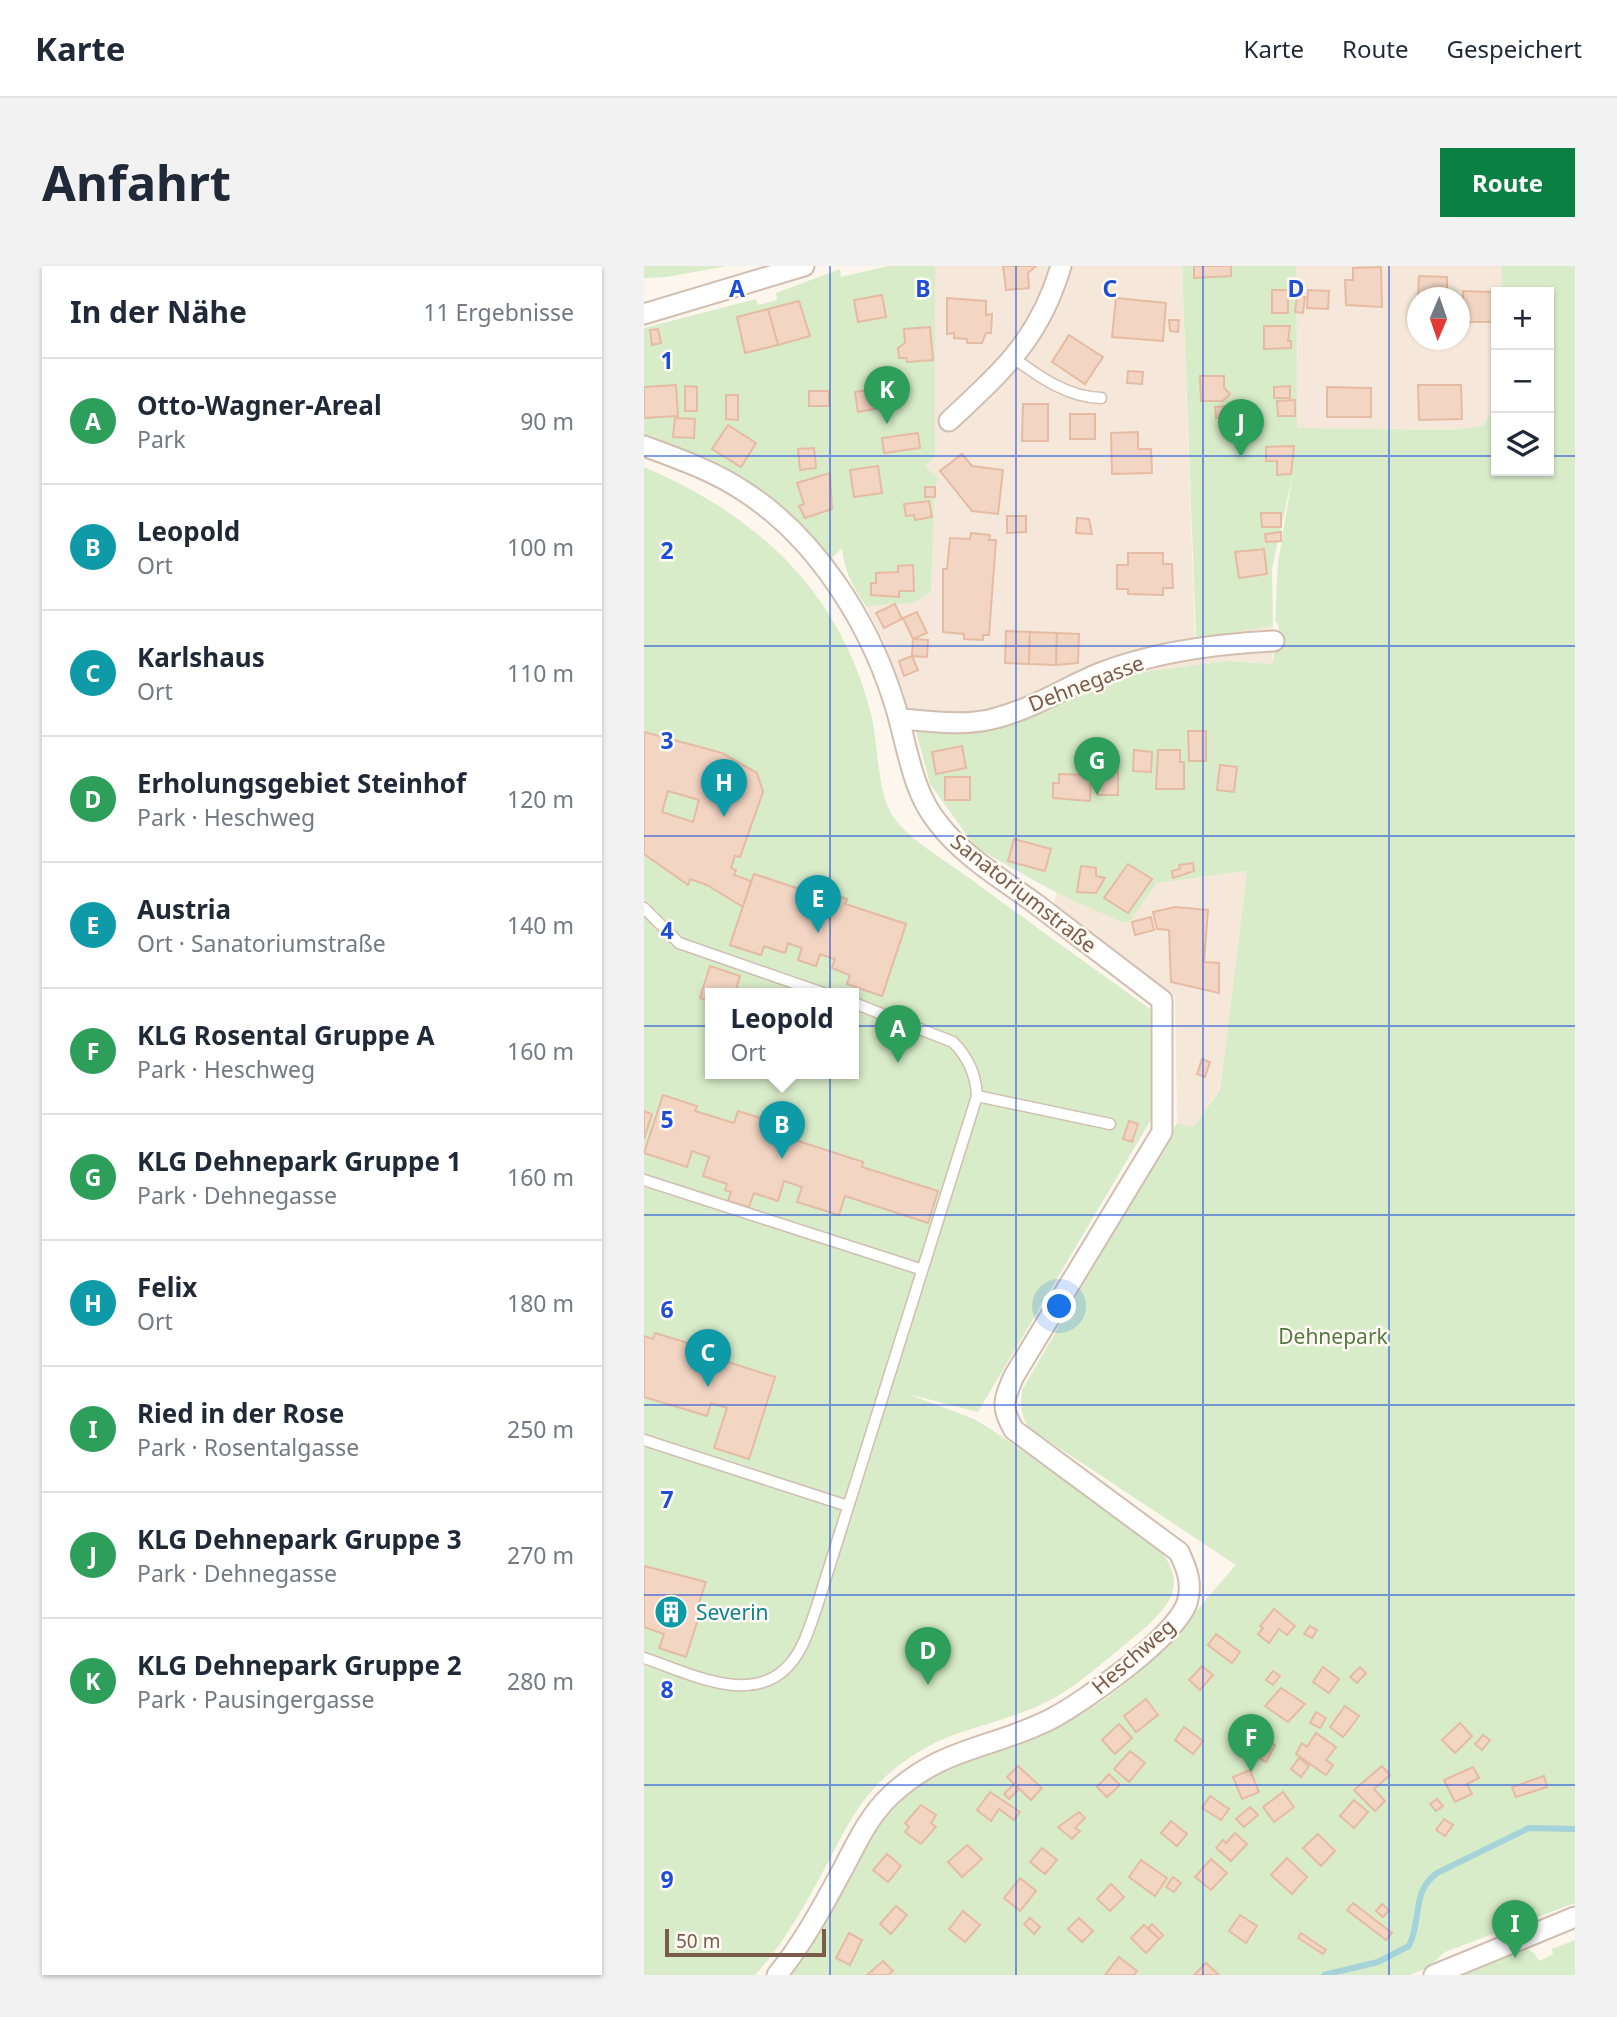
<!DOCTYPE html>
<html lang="de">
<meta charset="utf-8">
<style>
body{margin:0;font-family:"Noto Sans",sans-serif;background:#f2f2f3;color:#1f2937}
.controls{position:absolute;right:21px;top:21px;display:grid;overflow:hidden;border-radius:0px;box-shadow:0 2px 5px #0004}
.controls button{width:63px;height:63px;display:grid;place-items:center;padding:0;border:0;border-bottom:2px solid #e0e1e3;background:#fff;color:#1f2937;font:35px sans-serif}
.compass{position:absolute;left:763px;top:21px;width:63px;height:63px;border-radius:50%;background:#fff;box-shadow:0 2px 5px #0004;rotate:182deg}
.scale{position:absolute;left:21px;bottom:18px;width:161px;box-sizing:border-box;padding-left:7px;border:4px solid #7a5c4d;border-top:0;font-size:19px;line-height:24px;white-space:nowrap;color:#7a5c4d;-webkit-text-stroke:5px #fffaf3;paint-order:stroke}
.you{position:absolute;left:416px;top:1041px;width:24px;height:24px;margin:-18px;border:5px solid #fff;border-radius:50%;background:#1a73e8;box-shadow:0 0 0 10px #1a73e833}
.badge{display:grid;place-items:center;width:46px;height:46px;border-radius:50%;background:#0b8043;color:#fff;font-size:23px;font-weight:700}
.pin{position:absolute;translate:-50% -58px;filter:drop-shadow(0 2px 4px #0008)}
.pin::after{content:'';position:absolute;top:37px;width:24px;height:21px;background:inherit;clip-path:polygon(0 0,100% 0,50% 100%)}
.popup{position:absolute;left:61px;top:722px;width:154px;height:91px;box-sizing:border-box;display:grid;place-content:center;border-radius:0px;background:#fff;filter:drop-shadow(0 2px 5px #0005);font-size:23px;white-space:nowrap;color:#747a83}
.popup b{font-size:26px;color:#1f2937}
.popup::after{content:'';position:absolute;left:50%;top:100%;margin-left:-14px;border:14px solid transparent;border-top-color:#fff}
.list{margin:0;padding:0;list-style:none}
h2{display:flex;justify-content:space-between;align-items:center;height:91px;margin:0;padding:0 28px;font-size:30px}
h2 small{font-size:23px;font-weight:400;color:#747a83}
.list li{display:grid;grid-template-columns:46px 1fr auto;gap:21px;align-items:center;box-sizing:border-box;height:126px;padding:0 28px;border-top:2px solid #e0e1e3}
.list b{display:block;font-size:26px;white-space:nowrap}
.list p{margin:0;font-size:23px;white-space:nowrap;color:#747a83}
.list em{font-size:23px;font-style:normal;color:#747a83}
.icon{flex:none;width:38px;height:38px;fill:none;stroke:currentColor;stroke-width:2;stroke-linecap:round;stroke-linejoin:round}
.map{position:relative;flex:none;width:931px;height:1709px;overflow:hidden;border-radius:0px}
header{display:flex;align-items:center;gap:42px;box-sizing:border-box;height:98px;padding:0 35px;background:#fff;border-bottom:2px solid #e0e1e3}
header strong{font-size:33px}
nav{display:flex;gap:38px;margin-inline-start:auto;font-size:24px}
.intro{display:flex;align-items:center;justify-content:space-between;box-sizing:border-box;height:168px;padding:0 42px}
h1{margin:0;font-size:49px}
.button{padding:18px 32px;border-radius:0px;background:#0b8043;color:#fff;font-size:24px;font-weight:700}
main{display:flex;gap:42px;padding:0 42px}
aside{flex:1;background:#fff;border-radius:0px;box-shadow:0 2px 5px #0004}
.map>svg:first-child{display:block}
</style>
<header>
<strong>Karte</strong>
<nav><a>Karte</a><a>Route</a><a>Gespeichert</a></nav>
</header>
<div class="intro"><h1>Anfahrt</h1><a class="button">Route</a></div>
<main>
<aside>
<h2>In der Nähe<small>11 Ergebnisse</small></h2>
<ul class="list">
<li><span class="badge" style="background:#2e9e5b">A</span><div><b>Otto-Wagner-Areal</b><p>Park</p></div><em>90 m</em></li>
<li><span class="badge" style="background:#0f9aa8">B</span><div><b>Leopold</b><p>Ort</p></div><em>100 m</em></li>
<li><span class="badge" style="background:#0f9aa8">C</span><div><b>Karlshaus</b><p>Ort</p></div><em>110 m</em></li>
<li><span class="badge" style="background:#2e9e5b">D</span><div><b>Erholungsgebiet Steinhof</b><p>Park · Heschweg</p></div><em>120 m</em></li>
<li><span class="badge" style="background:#0f9aa8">E</span><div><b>Austria</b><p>Ort · Sanatoriumstraße</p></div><em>140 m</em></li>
<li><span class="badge" style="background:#2e9e5b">F</span><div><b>KLG Rosental Gruppe A</b><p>Park · Heschweg</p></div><em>160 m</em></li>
<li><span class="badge" style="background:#2e9e5b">G</span><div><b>KLG Dehnepark Gruppe 1</b><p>Park · Dehnegasse</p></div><em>160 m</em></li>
<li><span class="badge" style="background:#0f9aa8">H</span><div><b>Felix</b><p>Ort</p></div><em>180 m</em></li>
<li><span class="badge" style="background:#2e9e5b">I</span><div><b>Ried in der Rose</b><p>Park · Rosentalgasse</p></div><em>250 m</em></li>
<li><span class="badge" style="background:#2e9e5b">J</span><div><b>KLG Dehnepark Gruppe 3</b><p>Park · Dehnegasse</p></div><em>270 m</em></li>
<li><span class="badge" style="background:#2e9e5b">K</span><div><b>KLG Dehnepark Gruppe 2</b><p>Park · Pausingergasse</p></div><em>280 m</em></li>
</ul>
</aside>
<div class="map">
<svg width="931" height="1709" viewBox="0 0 931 1709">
<rect width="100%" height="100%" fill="#fdf6ec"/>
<!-- residential -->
<g fill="#f5e8da" fill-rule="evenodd">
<path d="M291,0H538L551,371L629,360L628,398L583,395L498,406L352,462L272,465L240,376L222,340L269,337L287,326L291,217L281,200L291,179Z"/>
<path d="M652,0H858V26H852V137L839,160L808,164L652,162ZM774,32H816V74H774Z"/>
<path d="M603,605L576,823L549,861L533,857L531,729L409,639L413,627L480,657L486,655L513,617Z"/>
</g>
<!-- green -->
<g fill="#d8ecc9" fill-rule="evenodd">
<path d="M0,0H83L23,11L0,12Z"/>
<path d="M244,0H291V190L281,200L295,214L291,218L287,326L269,337L222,340C209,322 200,304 198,282L187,293C137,231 76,193 0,169V62L112,33L114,39L133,34L132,27L196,3L197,11Z"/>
<path d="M538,0H652L653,162L808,164L839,160L852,137V205H905V26H858V0H931V1637L801,1686L783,1702L766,1709H145C157,1693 169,1678 179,1661C203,1622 217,1571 251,1538C304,1487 365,1485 427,1454C494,1420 543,1354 592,1299L385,1162C377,1150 376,1139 378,1124L533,857L549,861L576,824L603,605L513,617L486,655L479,657L413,627L332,582L286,518L272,465L352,462L498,406L583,395L628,398L635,361L631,354L634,297L649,207L628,303L629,360L552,372Z"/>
<path d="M0,201C112,249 194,323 226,444C235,475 232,527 250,552C267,575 298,592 321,609C382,654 444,698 506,743L508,852L334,1146L264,1128L330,1153L348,1164L499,1268C561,1320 518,1348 472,1386C447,1406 424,1427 394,1440C359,1456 319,1462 285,1480C266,1490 249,1503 234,1518C211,1541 198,1570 183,1598C162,1637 141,1677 111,1709H0ZM66,727H210V807H66Z"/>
<path d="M931,1674V1709H814L877,1680L890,1687L895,1695L909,1688L908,1683Z"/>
</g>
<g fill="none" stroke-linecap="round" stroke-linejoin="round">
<!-- stream -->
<path stroke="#a5d3da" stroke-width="6" d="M680,1709L734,1696L765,1680C778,1654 767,1626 793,1607L885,1562L931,1563"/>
</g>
<!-- building -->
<g fill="#f3d5c3" stroke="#e6bba3" stroke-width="2" fill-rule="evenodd">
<path d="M359,0H392L384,7L385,22L362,24Z"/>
<path d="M550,0H587V10L550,12Z"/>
<path d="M737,1L738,41L702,39L701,14H709V2Z"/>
<path d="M775,10L803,11V32H774Z"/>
<rect x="628" y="24" width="16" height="23"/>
<path d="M664,24L685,25L684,43L663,42Z"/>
<path d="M819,25L848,26V56H819Z"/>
<path d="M238,29L242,51L214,56L210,34Z"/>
<path d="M653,30L661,31L659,47L651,46Z"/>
<path d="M303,32L342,35V49L348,48L347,67H342L338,77H323V73L310,72V67L303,68Z"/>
<path d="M472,32L522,37L519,75L468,71Z"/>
<path d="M155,35L166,70L134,79L124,43Z"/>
<path d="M124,43L134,79L101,87L93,51Z"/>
<path d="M525,54H535L534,66L526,65Z"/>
<path d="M620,60H646L644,75H647V82L620,83Z"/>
<path d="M286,61L289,94L263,96L262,92H255L254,82L261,77L260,63Z"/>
<path d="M14,63L17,77L8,79L6,64Z"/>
<path d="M425,69L459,91L441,118L408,96Z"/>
<path d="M484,105L499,106L498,118L483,117Z"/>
<path d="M556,110H580V122L586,128L579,135H557Z"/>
<path d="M32,119L34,150L0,152V121Z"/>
<path d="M774,119H817L818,153L775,154Z"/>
<path d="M41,120L53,121V145H41Z"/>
<path d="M646,120V132H630V121Z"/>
<path d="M683,121L727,122V151H683Z"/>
<path d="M237,122L240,141L214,146L211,126Z"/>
<rect x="165" y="125" width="20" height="15"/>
<path d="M82,129H94V154L82,153Z"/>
<path d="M651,134V150H634L633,135Z"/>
<path d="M379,138H404V175H378Z"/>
<path d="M597,139L599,162L581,163L580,151L572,152L571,141Z"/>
<rect x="426" y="148" width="25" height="25"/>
<path d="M31,152L51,153L50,172L29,171Z"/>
<path d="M84,159L112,177L97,201L68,183Z"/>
<path d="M494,166V183H507L508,207L468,208L467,167Z"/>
<path d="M274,167L276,182L240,187L238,172Z"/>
<path d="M650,180L647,208L633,209V195H622V181Z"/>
<path d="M170,182L172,202L156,204L154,183Z"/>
<path d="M318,188L328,200L359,204L354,248L328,245L296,205Z"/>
<path d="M234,200L238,227L210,231L206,204Z"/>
<path d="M186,207L188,243L161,252L155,240L160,238L153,217Z"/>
<rect x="281" y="221" width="10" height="10"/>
<path d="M285,235L288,251L271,254L270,249L262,250L260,238Z"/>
<path d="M617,247H637V261H618Z"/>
<path d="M363,250H382V266L363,267Z"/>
<path d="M433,252L445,253L448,268L432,267Z"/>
<path d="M637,266V275L622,276L621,268Z"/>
<path d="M327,267L346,269L345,274H352L345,369H339V374L320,373V368L299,366V303H303L306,272L326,273Z"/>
<path d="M620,283L623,308L595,312L591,286Z"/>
<path d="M484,287H519V298H528L529,322H519V329L484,328V323H473V299H484Z"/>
<path d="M269,299L270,325H255V331L227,329V317H232V307L254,306V300Z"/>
<path d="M251,338L258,353L240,362L232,347Z"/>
<path d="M273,346L283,367L269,373L259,352Z"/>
<path d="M362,365L386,366L385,398L361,397Z"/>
<path d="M386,366L413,367L412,399L385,398Z"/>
<path d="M413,367L435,368L434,397L412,399Z"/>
<path d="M269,373L284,374L283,391L268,390Z"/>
<path d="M268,390L274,404L260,410L255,395Z"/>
<path d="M544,465H562V495H545Z"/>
<path d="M0,466L78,487L113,507L119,526L96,591L91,590L87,602L92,604L90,609L107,615L99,641L63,619L46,613L44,619L0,588ZM24,525L55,534L49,556L18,546Z"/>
<path d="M318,480L322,502L292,508L288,486Z"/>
<path d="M490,484L508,486L507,506L489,505Z"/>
<path d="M514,484H536V496H540V523H512Z"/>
<path d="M454,498L474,499V529H454Z"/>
<path d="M576,499L593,501L590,526L573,524Z"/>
<path d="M415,508L447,509L446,535L409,532V517H415Z"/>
<rect x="301" y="511" width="25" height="23"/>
<path d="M370,573L407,583L401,605L364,595Z"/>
<path d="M549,597L550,605L529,612L528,605L536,603L535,599Z"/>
<path d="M484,598L508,613L484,647L460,632Z"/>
<path d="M437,600L452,602V610L461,612L452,627L433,626Z"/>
<path d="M110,608L170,628L172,623L203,633L201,638L262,658L238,730L203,718L206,709L188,702L191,693L176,688L172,700L154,694L158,682L144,677L141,687L120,680L117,689L86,679Z"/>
<path d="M110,608L170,628L172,623L203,633L201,638L262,658L238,730L203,718L206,709L188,702L191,693L176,688L172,700L154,694L158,682L144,677L141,687L120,680L117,689L86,679Z"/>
<path d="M531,641L564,644L560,696L575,697V727L527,716L525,664L513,663L509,646Z"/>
<path d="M507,651L510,664L491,669L488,656Z"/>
<path d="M66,700L96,710L91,727H66V736L56,732Z"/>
<path d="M558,793L566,796L561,811L553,808Z"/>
<path d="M19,829L53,840L51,845L90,857L94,845L145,861L142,871L219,896L218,901L294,925L284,957L201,930L195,949L153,936L158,921L140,915L134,935L110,927L105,941L84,935L87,926L81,924L83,918L59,910L65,891L48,885L43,901L0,887Z"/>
<path d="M0,845L8,848L0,873Z"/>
<path d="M485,855L494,858L488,876L479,873Z"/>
<path d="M11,1067L83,1089L81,1095L131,1111L105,1193L70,1182L83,1142L67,1137L63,1150L0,1131V1070L9,1073Z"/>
<path d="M0,1300L62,1316L52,1345L56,1347L42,1391L15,1382L20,1368L0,1361Z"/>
<path d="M630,1343L651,1360L643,1369L635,1363L625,1377L614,1368L619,1362L616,1360Z"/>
<path d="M666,1360L673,1364L668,1372L660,1368Z"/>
<path d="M572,1368L596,1386L588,1397L564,1379Z"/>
<path d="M558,1400L569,1409L556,1424L545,1414Z"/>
<path d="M679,1401L695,1413L685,1427L669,1416Z"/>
<path d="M716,1401L722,1407L713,1417L706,1411Z"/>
<path d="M629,1405L636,1410L629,1419L622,1414Z"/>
<path d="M637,1422L661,1438L644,1456L621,1440Z"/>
<path d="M502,1433L514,1449L492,1466L480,1450Z"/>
<path d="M701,1440L715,1450L699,1471L686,1461Z"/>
<path d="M672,1446L682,1452L676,1462L666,1457Z"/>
<path d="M816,1457L828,1470L811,1487L798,1474Z"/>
<path d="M475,1458L488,1472L471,1488L458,1474Z"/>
<path d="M540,1461L559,1475L549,1488L531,1474Z"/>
<path d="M606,1464L631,1479L622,1496L596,1481Z"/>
<path d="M672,1467L692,1481L682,1494L689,1499L682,1509L652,1488L658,1477L663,1481Z"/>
<path d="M839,1469L846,1474L838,1484L831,1478Z"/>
<path d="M486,1485L501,1497L485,1516L470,1503Z"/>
<path d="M655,1492L665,1500L657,1511L647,1503Z"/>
<path d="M374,1500L398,1522L387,1534L363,1511Z"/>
<path d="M738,1500L746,1509L730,1523L741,1535L731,1545L710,1524Z"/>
<path d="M829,1501L835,1512L823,1518L828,1528L811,1536L800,1514Z"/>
<path d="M606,1504L615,1526L598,1533L589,1511Z"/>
<path d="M465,1508L476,1519L463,1531L453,1521Z"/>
<path d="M900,1510L903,1521L872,1531L868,1521Z"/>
<path d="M370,1518L375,1523L365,1533L360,1528Z"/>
<path d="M346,1526L376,1546L370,1554L355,1543L347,1555L333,1544Z"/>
<path d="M639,1526L650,1541L630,1556L619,1541Z"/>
<path d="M566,1530L585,1543L577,1554L558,1542Z"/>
<path d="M793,1533L799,1540L792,1545L786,1538Z"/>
<path d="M710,1534L724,1546L710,1562L696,1550Z"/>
<path d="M277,1539L292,1549L287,1557L292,1561L277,1578L261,1566L265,1561L261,1557Z"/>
<path d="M606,1541L614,1549L600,1561L592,1553Z"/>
<path d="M435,1546L441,1552L431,1562L436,1565L428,1573L414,1561Z"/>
<path d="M800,1553L809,1559L801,1570L792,1564Z"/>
<path d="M527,1555L543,1568L533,1580L517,1567Z"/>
<path d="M591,1567L603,1578L587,1595L572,1582L579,1574L582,1577Z"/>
<path d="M674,1568L691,1585L677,1600L659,1582Z"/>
<path d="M323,1579L338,1593L318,1611L304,1596Z"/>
<path d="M398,1582L413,1594L401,1608L386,1596Z"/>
<path d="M243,1588L257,1600L244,1616L229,1604Z"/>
<path d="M643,1592L663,1611L648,1628L627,1609Z"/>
<path d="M567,1593L583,1607L567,1624L551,1611Z"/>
<path d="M497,1594L523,1612L511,1630L485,1611Z"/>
<path d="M529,1611L537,1617L530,1626L522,1621Z"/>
<path d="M376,1612L392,1625L376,1645L360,1632Z"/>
<path d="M467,1618L480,1631L466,1645L453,1633Z"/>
<path d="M709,1637L748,1667L742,1674L703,1644Z"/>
<path d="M738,1638L745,1644L739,1651L732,1645Z"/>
<path d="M252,1640L263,1649L247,1668L236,1658Z"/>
<path d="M319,1645L336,1659L321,1676L305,1663Z"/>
<path d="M596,1649L613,1660L602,1677L585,1665Z"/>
<path d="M386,1652L396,1661L390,1668L380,1658Z"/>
<path d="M435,1652L449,1665L438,1676L424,1663Z"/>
<path d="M508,1658L519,1669L516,1673L504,1662Z"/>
<path d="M500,1659L515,1673L502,1687L487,1672Z"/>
<path d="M205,1667L218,1674L206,1699L192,1692Z"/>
<path d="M657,1667L682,1684L679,1688L654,1672Z"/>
<path d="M475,1691L493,1705L490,1709H461Z"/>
<path d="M239,1695L249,1705L244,1709H223Z"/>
<path d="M562,1697L575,1709H550Z"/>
</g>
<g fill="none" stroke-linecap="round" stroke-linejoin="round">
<defs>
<g id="service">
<path d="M371,93C397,112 424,131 457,132"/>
<path d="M0,642L35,677L179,727"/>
<path d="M333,830L466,858"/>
<path d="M0,914L276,1003"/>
<path d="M0,1174L204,1240"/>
<path d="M0,1392C43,1406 109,1442 146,1398C160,1382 166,1360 173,1340L333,830C332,809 325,792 309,776L210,737"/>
</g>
<g id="minor">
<path d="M0,48L160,0"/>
<path d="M305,155C359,104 395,74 417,0"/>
<path d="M0,180C35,193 70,205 101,226C172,272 224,355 249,433C263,474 266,523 294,557C320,591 358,613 392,638C434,670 476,702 518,734V866L370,1110C360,1133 356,1141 370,1164L535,1286C543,1303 549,1318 543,1337C530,1372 441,1435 407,1453C348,1483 299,1480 246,1530C225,1550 213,1576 200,1601C180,1638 160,1676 133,1709"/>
<path d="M256,453C287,455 321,461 352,452C388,443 422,421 456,407C510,386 573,378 630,375"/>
<path d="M790,1709L931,1651"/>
</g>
</defs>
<!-- service casing -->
<use href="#service" stroke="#d1beb0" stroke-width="13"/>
<!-- minor casing -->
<use href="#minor" stroke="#d1beb0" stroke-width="23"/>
<!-- service -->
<use href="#service" stroke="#fff" stroke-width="10"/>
<!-- minor -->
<use href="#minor" stroke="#fff" stroke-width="19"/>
</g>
<!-- grid -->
<path fill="none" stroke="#1d4ed8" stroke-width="2" stroke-opacity="0.55" d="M186,0V1709M372,0V1709M559,0V1709M745,0V1709M0,190H852M905,190H931M0,380H931M0,570H931M0,760H931M0,949H931M0,1139H931M0,1329H931M0,1519H931"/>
<!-- icons -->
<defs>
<symbol id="building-disc" viewBox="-11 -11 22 22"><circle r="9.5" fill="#0f9aa8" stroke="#fffaf3"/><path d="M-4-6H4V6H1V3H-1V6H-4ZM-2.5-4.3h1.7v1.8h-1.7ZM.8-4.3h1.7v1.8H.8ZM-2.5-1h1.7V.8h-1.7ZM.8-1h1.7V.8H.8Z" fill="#fff"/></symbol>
</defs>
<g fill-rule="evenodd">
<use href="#building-disc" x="8" y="1327" width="38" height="38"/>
</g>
<g text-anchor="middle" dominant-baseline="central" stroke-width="5" stroke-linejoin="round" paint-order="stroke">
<!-- street labels -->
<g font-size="21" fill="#7a5c4d" stroke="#fffaf3">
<text transform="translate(442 417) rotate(-21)">Dehnegasse</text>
<text transform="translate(380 627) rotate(38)">Sanatoriumstraße</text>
<text transform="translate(489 1390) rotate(-41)">Heschweg</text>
</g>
<!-- park labels -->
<g font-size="21" fill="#537a41" stroke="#fffaf3">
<text x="689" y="1070">Dehnepark</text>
</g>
<!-- culture labels -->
<g font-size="21" fill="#0d838f" stroke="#fffaf3" text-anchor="start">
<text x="52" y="1346">Severin</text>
</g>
</g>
<g font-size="23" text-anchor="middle" font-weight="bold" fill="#1d4ed8" stroke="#fffaf3" stroke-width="5" stroke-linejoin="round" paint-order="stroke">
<text x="93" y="31">A</text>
<text x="279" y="31">B</text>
<text x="466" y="31">C</text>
<text x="652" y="31">D</text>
<text x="23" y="103">1</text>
<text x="23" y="293">2</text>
<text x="23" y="483">3</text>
<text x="23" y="673">4</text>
<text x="23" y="862">5</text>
<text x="23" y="1052">6</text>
<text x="23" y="1242">7</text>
<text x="23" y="1432">8</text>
<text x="23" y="1622">9</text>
</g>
</svg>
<div class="controls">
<button>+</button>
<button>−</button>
<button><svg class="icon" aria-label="layers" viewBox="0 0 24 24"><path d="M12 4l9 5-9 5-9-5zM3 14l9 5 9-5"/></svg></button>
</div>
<svg class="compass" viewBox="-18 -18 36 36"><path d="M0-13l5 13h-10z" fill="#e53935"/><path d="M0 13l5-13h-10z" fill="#747a83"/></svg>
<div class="scale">50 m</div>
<div class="you"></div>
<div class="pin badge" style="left:254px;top:797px;background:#2e9e5b">A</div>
<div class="pin badge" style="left:138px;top:893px;background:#0f9aa8">B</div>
<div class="popup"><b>Leopold</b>Ort</div>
<div class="pin badge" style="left:64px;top:1121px;background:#0f9aa8">C</div>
<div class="pin badge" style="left:284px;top:1419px;background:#2e9e5b">D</div>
<div class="pin badge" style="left:174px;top:667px;background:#0f9aa8">E</div>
<div class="pin badge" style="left:607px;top:1506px;background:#2e9e5b">F</div>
<div class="pin badge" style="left:453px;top:529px;background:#2e9e5b">G</div>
<div class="pin badge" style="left:80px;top:551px;background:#0f9aa8">H</div>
<div class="pin badge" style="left:871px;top:1692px;background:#2e9e5b">I</div>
<div class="pin badge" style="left:597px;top:191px;background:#2e9e5b">J</div>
<div class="pin badge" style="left:243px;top:158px;background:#2e9e5b">K</div>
</div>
</main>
